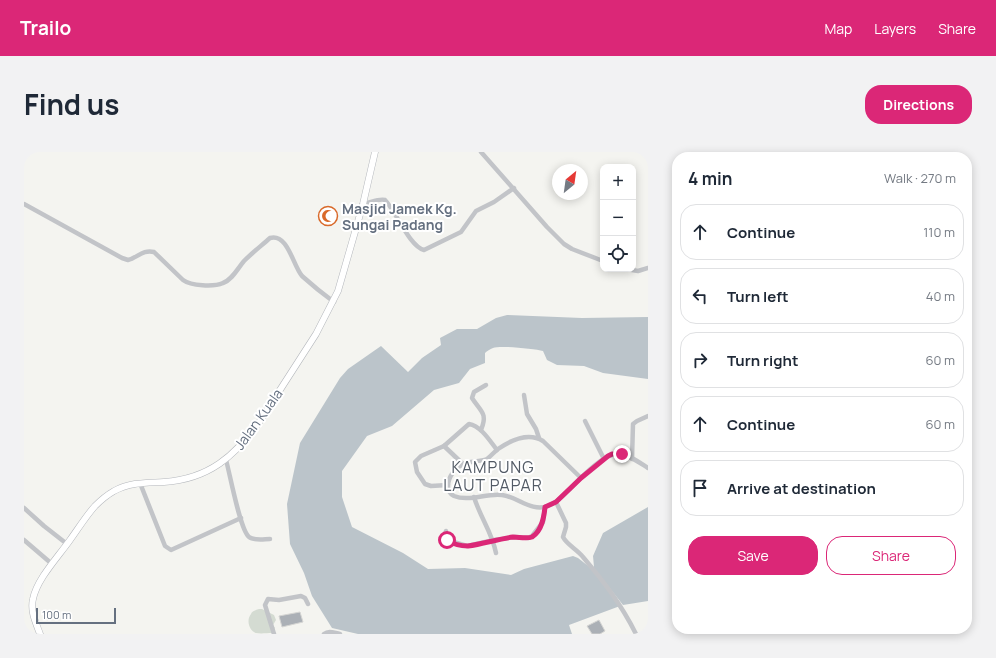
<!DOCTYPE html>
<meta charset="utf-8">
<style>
body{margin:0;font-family:Manrope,sans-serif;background:#f2f2f3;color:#1f2937}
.controls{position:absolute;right:12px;top:12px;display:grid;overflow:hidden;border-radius:8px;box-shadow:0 2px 10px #0003}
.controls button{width:36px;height:36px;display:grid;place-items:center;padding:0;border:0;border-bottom:1px solid #e0e1e3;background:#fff;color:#1f2937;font:20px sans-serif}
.compass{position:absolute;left:528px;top:12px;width:36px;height:36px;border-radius:50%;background:#fff;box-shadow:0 2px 10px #0003;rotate:29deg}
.scale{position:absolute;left:12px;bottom:10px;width:80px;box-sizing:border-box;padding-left:4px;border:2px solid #657080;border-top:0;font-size:11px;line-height:14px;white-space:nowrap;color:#657080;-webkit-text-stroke:3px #fff;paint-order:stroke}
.stop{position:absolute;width:12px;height:12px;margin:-9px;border:3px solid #db2777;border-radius:50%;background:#fff}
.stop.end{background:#db2777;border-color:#fff;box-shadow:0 1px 4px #0008}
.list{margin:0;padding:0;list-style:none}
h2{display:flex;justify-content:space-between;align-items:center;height:52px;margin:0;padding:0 16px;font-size:17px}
h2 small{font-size:13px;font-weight:400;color:#747a83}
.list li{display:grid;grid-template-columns:26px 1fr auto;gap:12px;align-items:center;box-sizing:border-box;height:56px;margin:0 8px 8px;padding:0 8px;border:1px solid #e0e1e3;border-radius:16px}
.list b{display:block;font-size:15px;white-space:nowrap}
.list em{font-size:13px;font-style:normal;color:#747a83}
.actions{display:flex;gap:8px;padding:12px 16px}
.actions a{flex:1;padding:9px 0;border:1px solid #db2777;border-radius:16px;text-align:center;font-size:14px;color:#db2777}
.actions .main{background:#db2777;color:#fff}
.icon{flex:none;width:22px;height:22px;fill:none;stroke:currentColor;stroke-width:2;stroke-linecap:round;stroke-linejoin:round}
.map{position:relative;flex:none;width:624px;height:482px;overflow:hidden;border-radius:16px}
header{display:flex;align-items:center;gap:24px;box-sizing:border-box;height:56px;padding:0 20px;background:#db2777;color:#fff}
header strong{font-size:19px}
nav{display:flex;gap:22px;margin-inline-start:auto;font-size:14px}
.intro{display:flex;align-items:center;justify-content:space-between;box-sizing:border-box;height:96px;padding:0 24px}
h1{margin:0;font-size:28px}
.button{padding:10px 18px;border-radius:16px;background:#db2777;color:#fff;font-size:14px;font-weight:700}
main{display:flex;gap:24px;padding:0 24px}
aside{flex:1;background:#fff;border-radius:16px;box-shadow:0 2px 10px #0003}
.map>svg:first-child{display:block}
</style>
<header>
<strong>Trailo</strong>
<nav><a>Map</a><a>Layers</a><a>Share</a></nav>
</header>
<div class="intro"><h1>Find us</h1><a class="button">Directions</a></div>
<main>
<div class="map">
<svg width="624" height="482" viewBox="0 0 624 482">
<rect width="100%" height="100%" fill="#f4f4f0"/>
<!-- green -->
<path fill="#d4dbd2" d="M235,457H238L250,463L252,468L249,473L251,476L248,481C243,481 237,482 232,481C225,479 222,468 227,462C228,459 232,458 235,457Z"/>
<!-- water -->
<path fill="#bbc4ca" d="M483,163L558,166L624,165V227L579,221L560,214L533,213L523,208L519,199C511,197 476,193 469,196C466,197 463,199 461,201V211L446,217L435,231L410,238L368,274L343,284L318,319V345L328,375L379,401L404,417L441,416L487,423L500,417L549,404L554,406L568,417L570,415L569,404L579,381L624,355V449L599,453L577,425L596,454L545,473L548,482H334L308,476L288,444L280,421L266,392L263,352L276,291L316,226L324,217L357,194L384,220L398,206L417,193L416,186L433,177H453L472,166Z"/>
<!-- building -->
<g fill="#abb0b6" stroke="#d5d5d3">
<path d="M276,460L279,470L258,475L255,464Z"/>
<path d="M575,468L581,479L576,482H568L563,474Z"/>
</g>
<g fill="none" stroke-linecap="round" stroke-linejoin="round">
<defs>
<path id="secondary" d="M16,482C12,471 6,459 9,447C13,427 34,405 46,388C54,377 62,364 71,354C77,348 83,343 90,339C107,330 122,331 140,330C185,327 211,304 236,269L292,182L314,139L339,52L351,0"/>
</defs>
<!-- secondary casing -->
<use href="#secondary" stroke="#b4b7bc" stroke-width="7"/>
<!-- street -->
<g stroke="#c2c4c8" stroke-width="4.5">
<path d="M457,0L523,75L540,92L548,97L579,109"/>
<path d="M0,52L98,106L104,108C113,106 119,97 130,100L159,128C167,134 190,135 199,131C208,128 214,116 220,109C228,101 237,94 246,86C264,81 269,114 278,124C288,133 299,142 310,150"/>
<path d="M339,52C346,51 355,46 361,48C372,59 385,94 400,98L437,80L452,59L470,50L490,36"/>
<path d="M602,117L614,119L624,116"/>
<path d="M500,243L503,262L512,277L515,286"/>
<path d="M561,269L580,307"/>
<path d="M457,278C464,261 457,260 448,246L450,240L462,233"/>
<path d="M420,294L439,312"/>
<path d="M608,307L609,272L613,269L624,264"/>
<path d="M202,308C206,322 216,378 225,385C230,389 240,387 246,387"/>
<path d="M557,326L519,289C505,280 487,288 474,297C470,300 467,304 463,307C455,310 446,309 439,312C431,316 424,325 424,334C424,338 426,342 430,344C445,350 462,341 478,343C494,345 507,360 524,354C532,351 538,345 544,339C554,329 579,301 594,302C604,302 616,311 624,316"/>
<path d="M116,331L141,394L147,398L217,366"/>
<path d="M424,333L407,334L401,332L393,320L391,310L397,304L420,294L445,272C457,274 466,289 473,298"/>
<path d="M450,345C456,365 468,380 472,401"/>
<path d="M532,350L542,371V375L539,385C543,393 553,397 559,405C580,430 597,452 612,482"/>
<path d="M0,356L20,374L43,392"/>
<path d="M422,379L421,384L423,388L443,394L470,388L491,385L504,386L508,384L519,370L521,355"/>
<path d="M0,388L28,412"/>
<path d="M250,482L241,453L244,447L255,448L277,444L281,446L284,452"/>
<path d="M300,482C305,478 310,481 316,482"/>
</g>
<!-- secondary -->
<use href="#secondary" stroke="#fff" stroke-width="6"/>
</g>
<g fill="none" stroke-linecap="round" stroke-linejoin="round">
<!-- route -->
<path stroke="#db2777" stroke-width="5" d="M423,388C429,392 437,394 444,394C459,392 474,387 489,385C495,385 503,387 508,385C518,379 520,365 521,355L532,350L557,326L584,304L588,302H598"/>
</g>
<!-- icons -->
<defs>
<symbol id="mosque-ring" viewBox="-11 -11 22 22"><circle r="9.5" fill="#fff" stroke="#d96a2b" stroke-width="1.5"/><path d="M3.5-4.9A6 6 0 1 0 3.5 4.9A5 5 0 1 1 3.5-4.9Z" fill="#d96a2b"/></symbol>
</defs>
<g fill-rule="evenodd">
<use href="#mosque-ring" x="293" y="53" width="22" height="22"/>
</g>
<g text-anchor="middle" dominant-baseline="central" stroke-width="4" stroke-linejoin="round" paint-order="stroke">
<!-- poi labels -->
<g font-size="14" font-weight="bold" fill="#657080" stroke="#fff" text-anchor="start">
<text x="318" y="56">Masjid Jamek Kg.<tspan x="318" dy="16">Sungai Padang</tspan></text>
</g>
<!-- street labels -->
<g font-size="14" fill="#657080" stroke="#fff">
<text transform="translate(234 267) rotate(-54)">Jalan Kuala</text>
</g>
<!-- quarter labels -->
<g font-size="16" letter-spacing="1" fill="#525a65" stroke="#fff">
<text x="469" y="315">KAMPUNG<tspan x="469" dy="18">LAUT PAPAR</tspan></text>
</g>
</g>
</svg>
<div class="controls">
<button>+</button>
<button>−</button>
<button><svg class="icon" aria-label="locate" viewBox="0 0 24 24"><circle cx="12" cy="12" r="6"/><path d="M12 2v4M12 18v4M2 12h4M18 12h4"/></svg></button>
</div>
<svg class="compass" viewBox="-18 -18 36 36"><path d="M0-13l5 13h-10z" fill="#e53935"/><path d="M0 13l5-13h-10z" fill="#747a83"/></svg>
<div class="scale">100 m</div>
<div class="stop" style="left:423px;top:388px"></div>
<div class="stop end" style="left:598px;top:302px"></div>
</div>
<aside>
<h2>4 min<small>Walk · 270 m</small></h2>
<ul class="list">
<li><svg class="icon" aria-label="ahead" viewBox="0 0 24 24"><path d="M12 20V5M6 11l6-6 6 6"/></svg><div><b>Continue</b></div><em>110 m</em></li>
<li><svg class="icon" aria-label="left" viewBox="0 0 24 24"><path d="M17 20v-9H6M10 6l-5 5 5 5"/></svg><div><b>Turn left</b></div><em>40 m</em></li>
<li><svg class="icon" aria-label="right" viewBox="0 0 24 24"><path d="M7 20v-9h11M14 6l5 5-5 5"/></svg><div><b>Turn right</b></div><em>60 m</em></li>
<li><svg class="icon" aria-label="ahead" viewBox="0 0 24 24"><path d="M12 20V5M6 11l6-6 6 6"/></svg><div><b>Continue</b></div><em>60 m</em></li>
<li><svg class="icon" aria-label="arrive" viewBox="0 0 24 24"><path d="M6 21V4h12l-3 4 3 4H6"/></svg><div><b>Arrive at destination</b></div></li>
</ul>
<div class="actions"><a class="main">Save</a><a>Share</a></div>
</aside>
</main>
